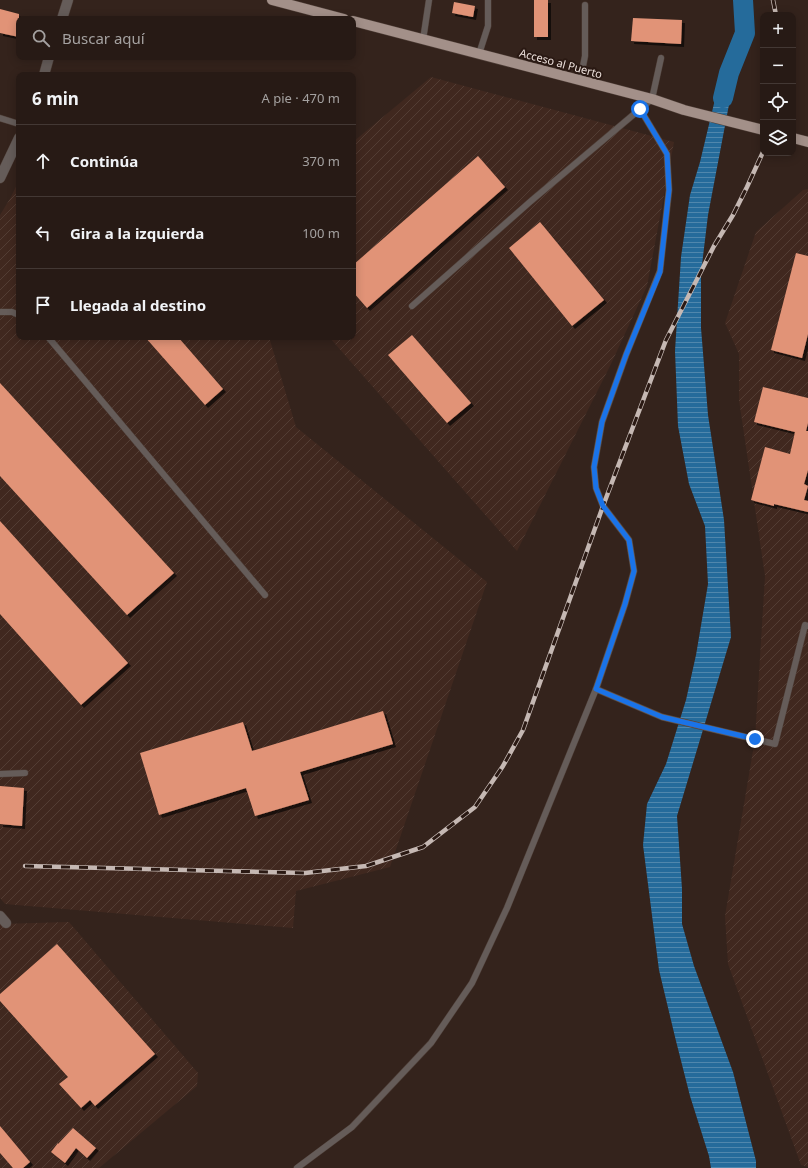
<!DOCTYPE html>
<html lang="es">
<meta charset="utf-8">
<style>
body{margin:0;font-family:"Noto Sans",sans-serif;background:#2f231e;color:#f1f3f6}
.controls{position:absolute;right:12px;top:12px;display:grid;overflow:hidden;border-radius:8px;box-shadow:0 2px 10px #0003}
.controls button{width:36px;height:36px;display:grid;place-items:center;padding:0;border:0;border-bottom:1px solid #433834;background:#271a15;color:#f1f3f6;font:20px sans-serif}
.stop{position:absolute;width:12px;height:12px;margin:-9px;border:3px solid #1a73e8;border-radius:50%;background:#fff}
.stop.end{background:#1a73e8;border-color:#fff;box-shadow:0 1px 4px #0008}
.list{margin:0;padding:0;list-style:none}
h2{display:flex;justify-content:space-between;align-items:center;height:52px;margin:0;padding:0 16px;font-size:17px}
h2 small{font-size:13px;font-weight:400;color:#a4a1a0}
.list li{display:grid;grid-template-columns:26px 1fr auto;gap:12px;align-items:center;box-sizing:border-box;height:72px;padding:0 16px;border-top:1px solid #433834}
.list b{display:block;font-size:15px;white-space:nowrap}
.list em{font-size:13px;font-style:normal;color:#a4a1a0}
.icon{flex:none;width:22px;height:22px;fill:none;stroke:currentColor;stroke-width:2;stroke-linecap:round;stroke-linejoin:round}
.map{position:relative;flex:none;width:808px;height:1168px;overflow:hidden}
.search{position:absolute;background:#271a15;box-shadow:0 2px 10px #0003;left:16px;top:16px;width:340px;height:44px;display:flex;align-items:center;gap:10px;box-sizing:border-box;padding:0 14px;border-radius:8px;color:#a4a1a0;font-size:15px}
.panel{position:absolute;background:#271a15;box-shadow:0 2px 10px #0003;left:16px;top:72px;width:340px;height:268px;border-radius:8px}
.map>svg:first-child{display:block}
</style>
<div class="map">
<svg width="808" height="1168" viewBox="0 0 808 1168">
<defs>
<pattern id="industrial-furrows" width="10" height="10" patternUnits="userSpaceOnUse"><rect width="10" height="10" fill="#40281f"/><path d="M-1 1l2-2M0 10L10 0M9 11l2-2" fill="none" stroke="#533d34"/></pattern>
<pattern id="water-rules" width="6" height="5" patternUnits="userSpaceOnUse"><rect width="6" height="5" fill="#256b9b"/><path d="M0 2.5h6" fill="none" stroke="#5087ad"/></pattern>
<filter id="shadow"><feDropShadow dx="3" dy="3" stdDeviation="0" flood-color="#0009"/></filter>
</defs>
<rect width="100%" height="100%" fill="#34231c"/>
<!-- industrial -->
<g fill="url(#industrial-furrows)">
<path d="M431,77L674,142L647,286L611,364L517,551L329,337H353V142Z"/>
<path d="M19,180V337H269L296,427L487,582L390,867L296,891L293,928L5,904L0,898V215L11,197Z"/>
<path d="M808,189V1167L801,1165L728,964L725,916L755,739L765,576L739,400V354L725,323L756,232L803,190Z"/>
<path d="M69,922L198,1073L197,1086L99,1168H0V924Z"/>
</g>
<!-- water -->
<path fill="url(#water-rules)" d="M729,73L731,94L708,215L701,273V328L708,415L724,520L731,637L677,816L682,889V924L694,966L733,1072L756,1161V1168H711L709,1156L690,1096L676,1041L659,970L643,845L647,804L666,764L686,700L696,655L708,584L705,526L689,484L678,426L675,351L681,257L690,195L700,162L717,91Z"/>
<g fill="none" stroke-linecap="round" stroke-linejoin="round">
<!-- river -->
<path stroke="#256b9b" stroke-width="20" d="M723,98L729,73L745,33L743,0"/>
</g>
<!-- building -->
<g fill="#e19377" filter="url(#shadow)">
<rect x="534" y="0" width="14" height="37"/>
<path d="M454,2L475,6L473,17L452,13Z"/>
<path d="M0,9L19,14V37L0,33Z"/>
<path d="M633,18L682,20L681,44L631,41Z"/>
<path d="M478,156L505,187L367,308L353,292V265Z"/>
<path d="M540,222L604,300L572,326L509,248Z"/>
<path d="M796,253L808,256V334L802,358L771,350Z"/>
<path d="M412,335L471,403L447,423L388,355Z"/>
<path d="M145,337H178L223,389L205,405Z"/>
<path d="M0,383L174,573L127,615L0,476Z"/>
<path d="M763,387L808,398V423L806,431H808V470L804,484L808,486L804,500L808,501V512L774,504V506L751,500L765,447L790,454L795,432L754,422Z"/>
<path d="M0,521L128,663L81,705L0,614Z"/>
<path d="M383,711L393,744L300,772L309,800L255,816L246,788L159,815L140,753L243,722L252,751Z"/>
<path d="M0,786L24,788L22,826L0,824Z"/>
<path d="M57,944L155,1054L95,1106L90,1100L81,1108L59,1084L68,1077L0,1001V994Z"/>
<path d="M0,1126L30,1162L23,1168H13L0,1153Z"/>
<path d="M73,1128L96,1148L87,1158L76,1148L65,1163L51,1152L58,1143V1144Z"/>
</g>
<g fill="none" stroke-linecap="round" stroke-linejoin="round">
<defs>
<g id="service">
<path d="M423,40L429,0"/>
<path d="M479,54L488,26V0"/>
<path d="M580,81L585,56V5"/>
<path d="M0,118L19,124"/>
<path d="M412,306L531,201L652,99L661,58"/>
<path d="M0,312H12L19,315"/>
<path d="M48,337L265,595"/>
<path d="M596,689L625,604L634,571L629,540L603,506L596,488L594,467L602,422L626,355L660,271L669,190L667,154L640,109"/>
<path d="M0,774L25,773"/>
<path d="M297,1168L352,1127L431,1043L472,983L507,908L596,689L662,717L775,744L805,625L808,626"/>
</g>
<g id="minor">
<path d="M62,19L68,0"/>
<path d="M44,75L49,57"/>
<path d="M0,178L19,138"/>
<path d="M0,916L6,923"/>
</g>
<g id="primary">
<path d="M272,0L344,19"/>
<path d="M353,21L652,99L684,110L763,130"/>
<path d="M793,138L808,142"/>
</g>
</defs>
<!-- service casing -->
<use href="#service" stroke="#4e3e37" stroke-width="7"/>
<!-- minor casing -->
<use href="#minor" stroke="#4e3e37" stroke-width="11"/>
<!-- primary casing -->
<use href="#primary" stroke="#4e3e37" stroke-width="11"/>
<!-- service -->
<use href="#service" stroke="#655c59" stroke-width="6"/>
<!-- minor -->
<use href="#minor" stroke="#655c59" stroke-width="10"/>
<!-- primary -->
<use href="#primary" stroke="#a39089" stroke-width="10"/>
<defs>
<g id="rail">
<path d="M773,0L776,15"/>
<path d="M25,866L305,873L366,866L423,847L475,807L503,766L523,730L603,506L666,340L714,246L733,215L747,187L763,152"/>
</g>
</defs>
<!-- rail casing -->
<use href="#rail" stroke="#c5b8b3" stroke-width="4.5"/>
<!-- rail -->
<use href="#rail" stroke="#2a1913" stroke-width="3" stroke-dasharray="9" stroke-linecap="butt"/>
</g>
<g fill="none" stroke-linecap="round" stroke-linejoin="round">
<!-- route -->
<path stroke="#1a73e8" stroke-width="5" d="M640,109L667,154L669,190L660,272L626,355L602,422L594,467L596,488L603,506L629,540L634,571L625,604L596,689L662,717L755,739"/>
</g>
<g text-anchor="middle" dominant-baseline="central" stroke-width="4" stroke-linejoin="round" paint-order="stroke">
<!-- street labels -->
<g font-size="11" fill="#eee2dd" stroke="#2a1913">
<text transform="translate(561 63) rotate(15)">Acceso al Puerto</text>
</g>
</g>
</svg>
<div class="controls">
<button>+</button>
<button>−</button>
<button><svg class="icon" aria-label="locate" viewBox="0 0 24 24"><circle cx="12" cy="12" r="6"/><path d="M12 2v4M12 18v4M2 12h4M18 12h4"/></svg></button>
<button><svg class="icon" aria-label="layers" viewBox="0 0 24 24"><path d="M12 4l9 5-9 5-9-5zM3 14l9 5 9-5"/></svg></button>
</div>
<div class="stop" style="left:640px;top:109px"></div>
<div class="stop end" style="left:755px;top:739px"></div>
<div class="search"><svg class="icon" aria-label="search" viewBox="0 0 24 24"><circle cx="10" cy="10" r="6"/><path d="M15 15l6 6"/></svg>Buscar aquí</div>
<section class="panel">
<h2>6 min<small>A pie · 470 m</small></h2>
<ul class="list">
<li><svg class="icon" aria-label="ahead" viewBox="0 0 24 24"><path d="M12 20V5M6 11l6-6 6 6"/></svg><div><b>Continúa</b></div><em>370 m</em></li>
<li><svg class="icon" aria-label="left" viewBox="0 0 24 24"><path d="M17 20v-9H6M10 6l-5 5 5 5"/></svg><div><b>Gira a la izquierda</b></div><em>100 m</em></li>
<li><svg class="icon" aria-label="arrive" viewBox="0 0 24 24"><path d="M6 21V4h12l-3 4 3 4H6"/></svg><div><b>Llegada al destino</b></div></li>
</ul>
</section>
</div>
